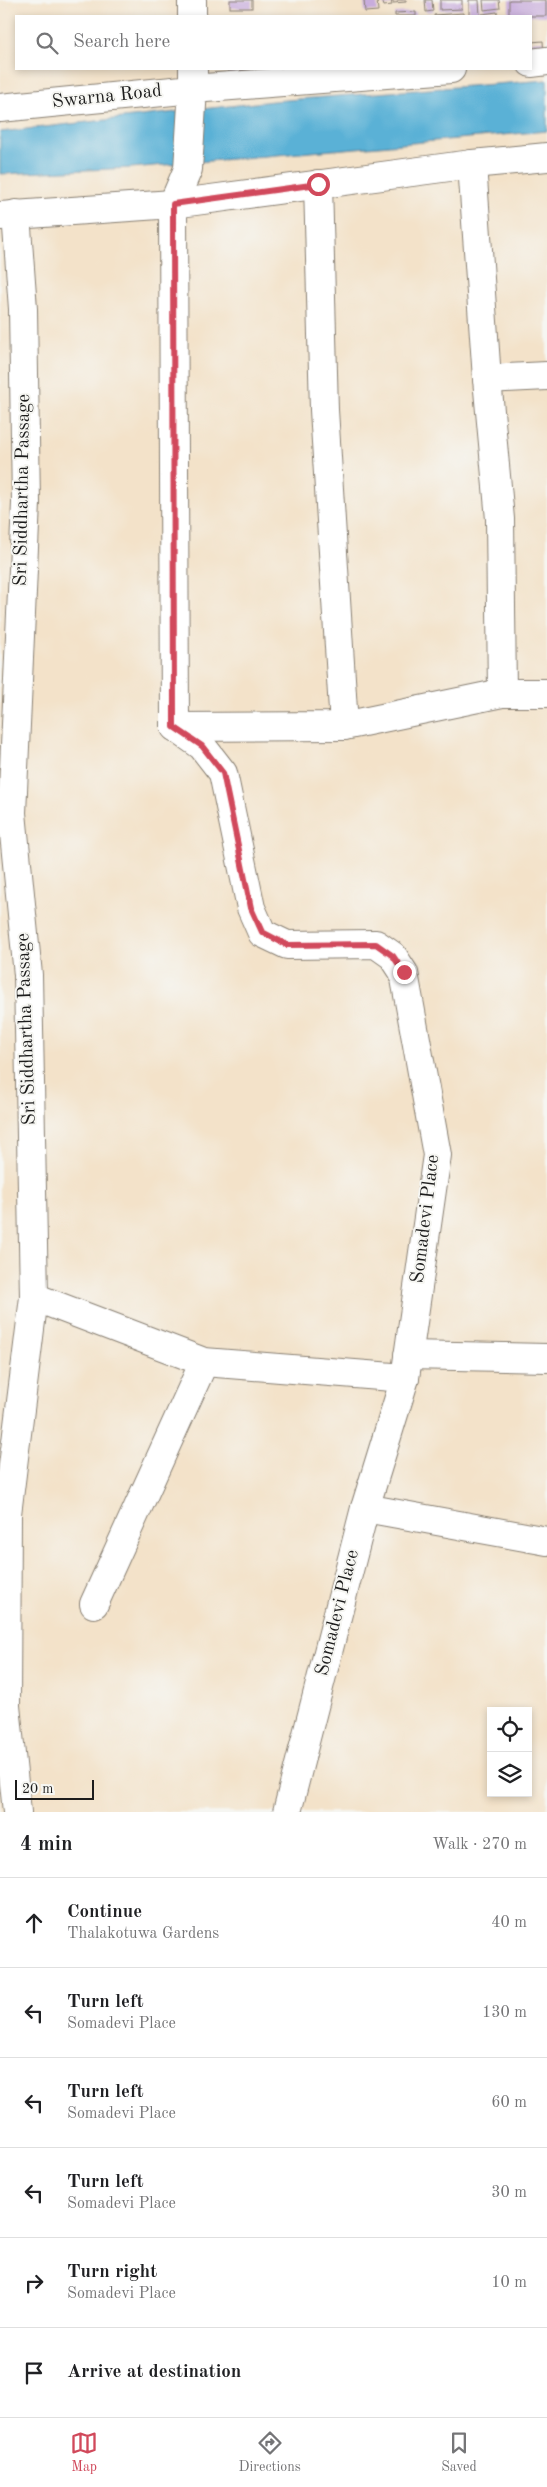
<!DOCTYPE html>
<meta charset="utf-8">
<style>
body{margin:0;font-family:"Old Standard TT",serif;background:#f6f6f6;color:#202124}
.controls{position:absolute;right:15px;bottom:15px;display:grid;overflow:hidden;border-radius:0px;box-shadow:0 2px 8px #0003}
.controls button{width:45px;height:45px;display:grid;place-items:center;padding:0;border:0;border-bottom:1px solid #e0e0e0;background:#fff;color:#202124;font:25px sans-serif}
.scale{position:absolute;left:15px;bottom:12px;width:79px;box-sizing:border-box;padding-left:5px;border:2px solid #1c1c1c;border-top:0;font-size:14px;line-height:18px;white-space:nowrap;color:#1c1c1c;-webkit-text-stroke:4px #f6f6f2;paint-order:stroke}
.stop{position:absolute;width:15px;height:15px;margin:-11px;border:4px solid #d1495b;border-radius:50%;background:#fff}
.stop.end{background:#d1495b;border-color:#fff;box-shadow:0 1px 5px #0008}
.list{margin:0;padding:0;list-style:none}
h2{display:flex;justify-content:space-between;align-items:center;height:65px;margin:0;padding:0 20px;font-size:21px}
h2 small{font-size:16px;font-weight:400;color:#757577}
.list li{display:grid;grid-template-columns:32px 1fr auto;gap:15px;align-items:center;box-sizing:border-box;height:90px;padding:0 20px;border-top:1px solid #e0e0e0}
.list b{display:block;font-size:19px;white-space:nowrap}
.list p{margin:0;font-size:16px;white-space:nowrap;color:#757577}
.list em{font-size:16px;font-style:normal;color:#757577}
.icon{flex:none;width:28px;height:28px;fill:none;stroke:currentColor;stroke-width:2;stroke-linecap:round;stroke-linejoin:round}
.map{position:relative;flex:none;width:547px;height:1812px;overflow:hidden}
.search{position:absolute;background:#fff;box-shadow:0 2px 8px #0003;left:15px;right:15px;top:15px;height:55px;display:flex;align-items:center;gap:12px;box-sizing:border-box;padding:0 18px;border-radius:0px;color:#757577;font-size:19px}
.sheet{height:605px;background:#fff}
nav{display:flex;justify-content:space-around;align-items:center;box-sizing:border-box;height:70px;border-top:1px solid #e0e0e0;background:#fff;font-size:14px;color:#757577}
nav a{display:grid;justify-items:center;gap:2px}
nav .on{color:#d1495b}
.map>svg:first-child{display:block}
</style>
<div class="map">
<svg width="547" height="1812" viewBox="0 0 547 1812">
<rect width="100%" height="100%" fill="#f6f6f2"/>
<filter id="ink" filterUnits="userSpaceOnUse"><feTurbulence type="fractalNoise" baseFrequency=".02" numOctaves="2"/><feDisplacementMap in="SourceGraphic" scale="10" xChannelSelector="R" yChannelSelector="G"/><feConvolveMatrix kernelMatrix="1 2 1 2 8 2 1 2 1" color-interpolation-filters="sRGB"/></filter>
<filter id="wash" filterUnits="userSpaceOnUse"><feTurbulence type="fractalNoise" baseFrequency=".0096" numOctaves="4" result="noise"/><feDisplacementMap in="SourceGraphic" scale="20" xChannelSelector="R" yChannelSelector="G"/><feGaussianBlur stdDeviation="1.12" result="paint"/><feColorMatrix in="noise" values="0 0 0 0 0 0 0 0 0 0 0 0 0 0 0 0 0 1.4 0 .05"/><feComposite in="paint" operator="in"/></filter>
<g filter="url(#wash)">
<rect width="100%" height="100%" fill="#f3e2c9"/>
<!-- water -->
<path fill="#5ab1d6" stroke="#3b6679" d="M547,80V131L131,168L0,174V132L273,101Z"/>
<g id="blocks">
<!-- building -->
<g fill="#c8acdc">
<rect x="230" y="0" width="22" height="8"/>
<path d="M364,0H377L378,11L365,12Z"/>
<path d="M382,0H391L392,5L384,6Z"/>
<path d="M393,0H406V2L393,3Z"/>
<path d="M425,0H432L433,11L426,12Z"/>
<path d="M440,0H462V9L440,10Z"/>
<path d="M469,0H479L480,16H469Z"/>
<path d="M483,0H499L500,8L484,10Z"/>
<rect x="509" y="0" width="37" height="16"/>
<path d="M416,12V16H395V13Z"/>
<path d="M497,12L498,16H482V14Z"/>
<path d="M464,13V16H434V15Z"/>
<path d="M543,41L544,58L531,59V42Z"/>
<rect x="228" y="69" width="25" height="12"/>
</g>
</g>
</g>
<g filter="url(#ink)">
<use href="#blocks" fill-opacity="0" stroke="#887f72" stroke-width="1"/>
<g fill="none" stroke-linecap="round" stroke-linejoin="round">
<defs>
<g id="minor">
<path d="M192,0V16"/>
<path d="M531,63L547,61"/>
<path d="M451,69L193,89L188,169L173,204L175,727L344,726L502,693H547"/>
<path d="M0,108L193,89V69"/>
<path d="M472,164L487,379L500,519L502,693"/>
<path d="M318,184L324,410L344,726"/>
<path d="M16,214L23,309L26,503L12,813L28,975L34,1297L7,1514L6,1706L17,1812"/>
<path d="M0,216L173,204L472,164L547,157"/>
<path d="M487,379L547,376"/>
<path d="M175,727L202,746L223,773L251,908L262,933L287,945L376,944L393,956L404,973L437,1155L405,1378L365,1508L287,1812"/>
<path d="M34,1297L204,1362L405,1378"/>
<path d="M408,1355L547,1358"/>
<path d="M365,1508L547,1541"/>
<path d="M94,1604L204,1362"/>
</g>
</defs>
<!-- minor casing -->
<use href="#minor" stroke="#887f72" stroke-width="30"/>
<!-- minor -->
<use href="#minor" stroke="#fff" stroke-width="28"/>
</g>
</g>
<g fill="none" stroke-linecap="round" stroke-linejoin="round" filter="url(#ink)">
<!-- route -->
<path stroke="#d1495b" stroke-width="6" d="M318,184L173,204L174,727L202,746L223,773L251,908L262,932L287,945L376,944L393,956L404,972"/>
</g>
<g text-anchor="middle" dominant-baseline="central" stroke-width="4" stroke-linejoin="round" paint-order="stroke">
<!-- street labels -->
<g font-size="19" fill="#1c1c1c" stroke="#f6f6f2">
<text transform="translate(107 97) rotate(-6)">Swarna Road</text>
<text transform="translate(23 490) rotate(-89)">Sri Siddhartha Passage</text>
<text transform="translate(27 1029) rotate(-92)">Sri Siddhartha Passage</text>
<text transform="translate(426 1219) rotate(-83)">Somadevi Place</text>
<text transform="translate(338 1613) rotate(-76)">Somadevi Place</text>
</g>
</g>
</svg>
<div class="controls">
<button><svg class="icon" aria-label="locate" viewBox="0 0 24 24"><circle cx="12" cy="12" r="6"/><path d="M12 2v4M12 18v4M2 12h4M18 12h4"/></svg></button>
<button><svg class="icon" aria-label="layers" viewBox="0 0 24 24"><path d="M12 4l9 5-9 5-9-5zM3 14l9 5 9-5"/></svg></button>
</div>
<div class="scale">20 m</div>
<div class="stop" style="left:318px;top:184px"></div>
<div class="stop end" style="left:404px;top:972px"></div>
<div class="search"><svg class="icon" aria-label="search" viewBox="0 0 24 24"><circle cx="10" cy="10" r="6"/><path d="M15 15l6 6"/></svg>Search here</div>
</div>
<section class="sheet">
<h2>4 min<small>Walk · 270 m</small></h2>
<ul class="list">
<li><svg class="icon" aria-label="ahead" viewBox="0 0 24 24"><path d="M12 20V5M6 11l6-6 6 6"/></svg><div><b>Continue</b><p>Thalakotuwa Gardens</p></div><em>40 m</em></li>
<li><svg class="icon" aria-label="left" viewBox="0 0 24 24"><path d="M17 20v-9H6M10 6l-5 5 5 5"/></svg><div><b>Turn left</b><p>Somadevi Place</p></div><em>130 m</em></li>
<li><svg class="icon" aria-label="left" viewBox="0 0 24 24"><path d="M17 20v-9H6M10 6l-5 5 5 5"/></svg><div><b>Turn left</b><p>Somadevi Place</p></div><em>60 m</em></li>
<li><svg class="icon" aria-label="left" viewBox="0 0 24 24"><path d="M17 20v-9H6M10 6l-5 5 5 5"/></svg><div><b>Turn left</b><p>Somadevi Place</p></div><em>30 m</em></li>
<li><svg class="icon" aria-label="right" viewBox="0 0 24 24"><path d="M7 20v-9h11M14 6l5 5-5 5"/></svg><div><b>Turn right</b><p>Somadevi Place</p></div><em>10 m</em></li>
<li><svg class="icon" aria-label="arrive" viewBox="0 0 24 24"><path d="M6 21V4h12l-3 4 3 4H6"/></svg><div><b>Arrive at destination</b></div></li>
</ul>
</section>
<nav>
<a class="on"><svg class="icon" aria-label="map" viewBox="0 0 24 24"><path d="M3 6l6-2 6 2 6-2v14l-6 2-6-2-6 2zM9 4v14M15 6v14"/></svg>Map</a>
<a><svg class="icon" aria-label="directions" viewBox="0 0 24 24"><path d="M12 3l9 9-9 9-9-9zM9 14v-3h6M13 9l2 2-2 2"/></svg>Directions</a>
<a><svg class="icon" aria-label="saved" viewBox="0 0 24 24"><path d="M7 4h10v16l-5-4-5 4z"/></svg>Saved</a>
</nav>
